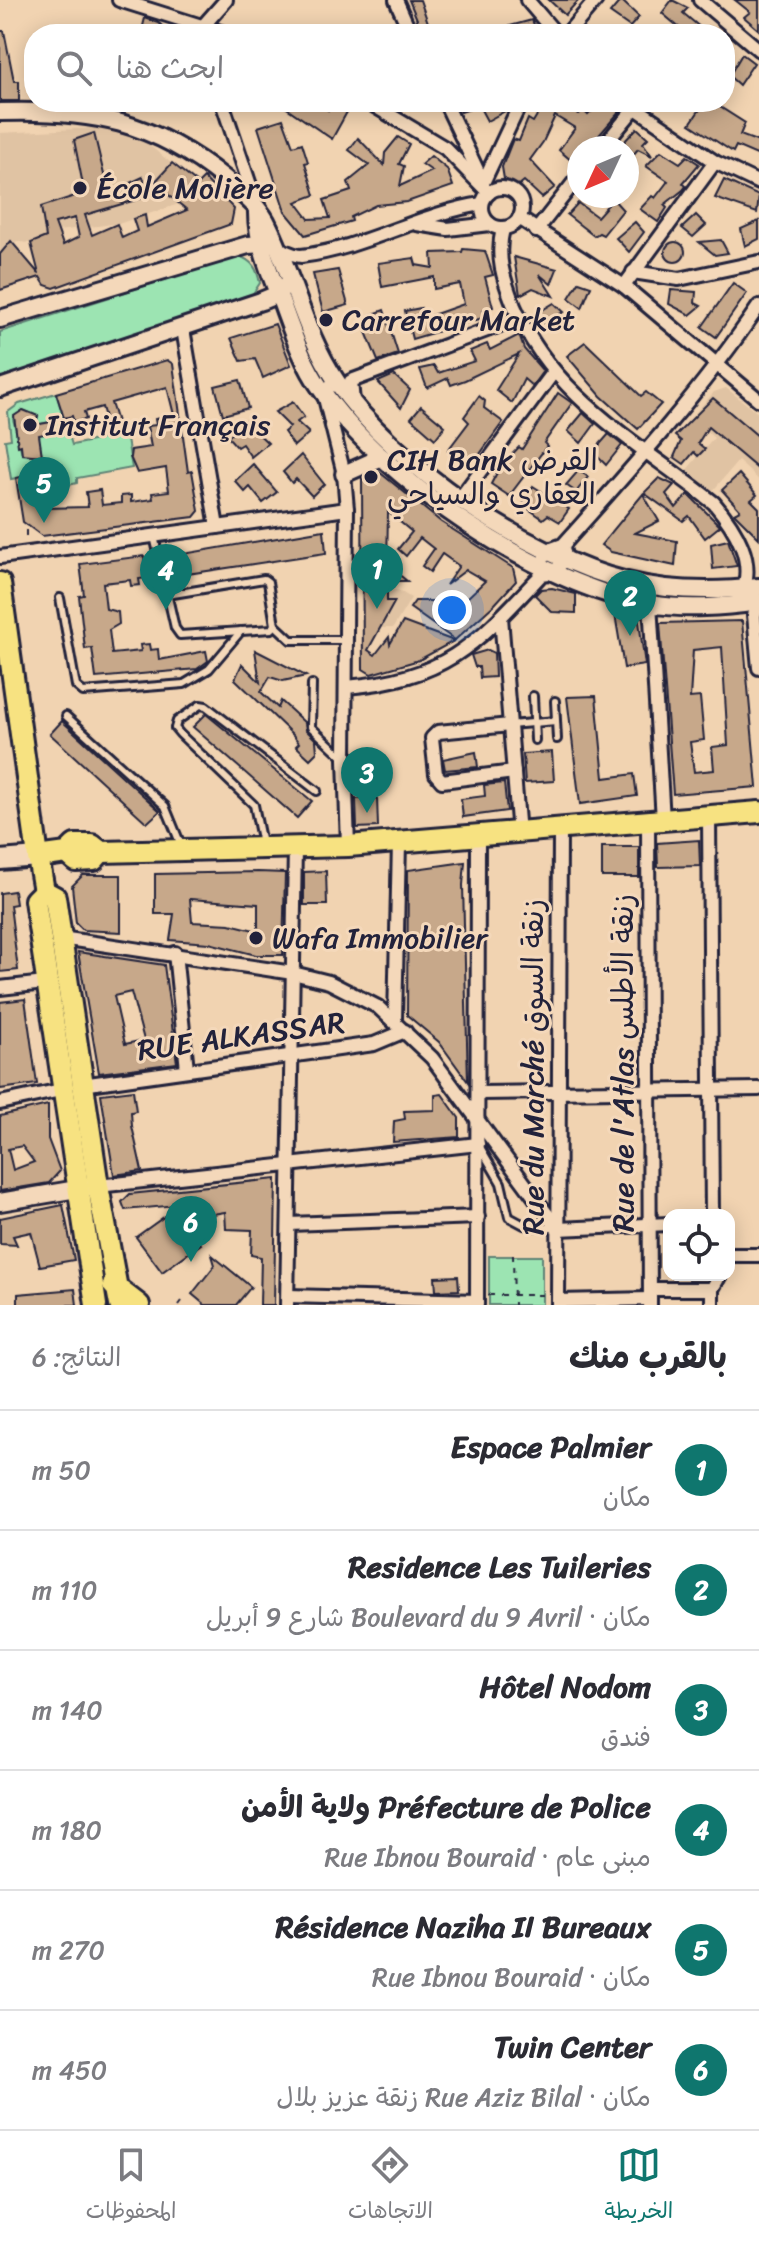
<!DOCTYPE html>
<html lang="ar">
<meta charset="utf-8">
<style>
body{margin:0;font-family:Sriracha,"Playpen Sans Arabic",sans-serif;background:#f7f7f7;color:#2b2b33;direction:rtl}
.controls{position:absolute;right:24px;bottom:24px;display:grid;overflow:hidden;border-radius:16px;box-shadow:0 4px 20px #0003}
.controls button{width:72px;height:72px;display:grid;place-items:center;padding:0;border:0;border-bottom:2px solid #e1e1e2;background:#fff;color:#2b2b33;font:40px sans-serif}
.compass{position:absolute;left:567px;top:136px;width:72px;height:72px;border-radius:50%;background:#fff;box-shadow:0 4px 20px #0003;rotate:226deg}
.you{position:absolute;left:452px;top:610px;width:28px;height:28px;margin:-20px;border:6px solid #fff;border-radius:50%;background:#1a73e8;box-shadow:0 0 0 12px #1a73e833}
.badge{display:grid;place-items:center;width:52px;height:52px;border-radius:50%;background:#0f766e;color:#fff;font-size:26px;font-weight:700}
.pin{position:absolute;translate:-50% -66px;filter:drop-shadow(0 2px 4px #0008)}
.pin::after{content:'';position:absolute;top:42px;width:28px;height:24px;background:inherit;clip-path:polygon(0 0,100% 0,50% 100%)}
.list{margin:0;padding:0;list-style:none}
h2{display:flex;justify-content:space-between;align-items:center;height:104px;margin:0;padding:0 32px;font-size:34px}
h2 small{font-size:26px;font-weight:400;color:#7c7c81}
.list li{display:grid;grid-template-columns:52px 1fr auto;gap:24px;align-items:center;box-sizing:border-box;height:120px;padding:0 32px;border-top:2px solid #e1e1e2}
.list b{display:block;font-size:30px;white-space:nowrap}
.list p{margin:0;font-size:26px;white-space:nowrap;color:#7c7c81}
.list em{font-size:26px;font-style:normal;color:#7c7c81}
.icon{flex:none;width:44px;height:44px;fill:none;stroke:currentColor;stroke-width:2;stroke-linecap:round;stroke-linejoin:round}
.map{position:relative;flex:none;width:759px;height:1305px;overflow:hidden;direction:ltr}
.search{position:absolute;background:#fff;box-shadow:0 4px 20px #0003;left:24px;right:24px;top:24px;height:88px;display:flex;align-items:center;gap:20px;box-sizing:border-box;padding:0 28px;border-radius:32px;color:#7c7c81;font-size:30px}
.sheet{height:824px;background:#fff}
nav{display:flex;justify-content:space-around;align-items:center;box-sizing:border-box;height:112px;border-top:2px solid #e1e1e2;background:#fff;font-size:22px;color:#7c7c81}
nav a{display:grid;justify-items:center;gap:4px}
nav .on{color:#0f766e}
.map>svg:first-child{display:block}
</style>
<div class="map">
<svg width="759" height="1305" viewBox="0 0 759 1305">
<rect width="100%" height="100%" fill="#f1d3b1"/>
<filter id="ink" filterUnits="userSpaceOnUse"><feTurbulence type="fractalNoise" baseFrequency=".0125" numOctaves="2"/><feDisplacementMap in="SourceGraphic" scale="16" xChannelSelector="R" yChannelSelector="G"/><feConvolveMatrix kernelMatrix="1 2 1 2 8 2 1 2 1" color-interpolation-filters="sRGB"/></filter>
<g filter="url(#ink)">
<!-- built -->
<g fill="#e0c3a3">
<path d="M96,128L144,141L171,163L154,183L179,204L121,223L58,231L30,243L11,241L0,254V133Z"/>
<path d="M726,388L759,414V480L738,461L711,493L685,472L714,438L691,418L714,392Z"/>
<path d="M63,470L65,486L33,529L23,522L16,478Z"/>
<path d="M363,589L398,590L411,598L393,628H363Z"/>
</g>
<!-- green -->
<g fill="#9ce4b2" stroke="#5f8376" stroke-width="2" fill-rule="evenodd">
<path d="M239,256C253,261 257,269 260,283L252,295L11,377H0V332Z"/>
<path d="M56,393L72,445L126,434L132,468L77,478V483L65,486L62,470L11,479L5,440L11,439L8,412L19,404ZM23,410L38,416L35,425L51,422L54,432L30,436L40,444L42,456L22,453L13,419Z"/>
<rect x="489" y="1256" width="53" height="49"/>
</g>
<!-- building -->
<g fill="#c7a88a" stroke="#22223b" stroke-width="2" fill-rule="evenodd">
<path d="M409,0H420L432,34H423Z"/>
<path d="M549,0H579L565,15Z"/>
<path d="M621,0L639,17L630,27L610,13Z"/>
<path d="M672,0L688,8L683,13L708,34H678L682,30L662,13Z"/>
<path d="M735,0H759V30L744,17L750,12Z"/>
<path d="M145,18L159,23L171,34H141Z"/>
<path d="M532,20L538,34H488V32Z"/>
<path d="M0,31H4L14,81H19V101H0Z"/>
<path d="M742,54L754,63L739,85L729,76Z"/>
<path d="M278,102H317L328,110L333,102L347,112L332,139Z"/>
<path d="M456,102H502L505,111L487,121L479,106L461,112Z"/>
<path d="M545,102H564L562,105L579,114L583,110L588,115L601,102H613L621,110L588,148H579V167L559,150L575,128L555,116L543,142L530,160L555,187L542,198L524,181L518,186L504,179L502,167L513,139L519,141L528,119L533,122Z"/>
<path d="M705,102H712L745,123L740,135L759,142V156L736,146L733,152L690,124Z"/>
<path d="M283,119L293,146L302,143L308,162L305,163L315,195L296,202L309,219L330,218L324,200L351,191L348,182L369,165L349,150L358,138L384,165L385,153L398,137L409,144L399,164L404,166L400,186L432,171L422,164L431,156L447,169L453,186L407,202L376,205L351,217L352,221L305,235L285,211L258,127Z"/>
<path d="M637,128L648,138L643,143L652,156L638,149L633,155L622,144Z"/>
<path d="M94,133L106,183L111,181L114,192L128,189V184L143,177L149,196L85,215L92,235L117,224L122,238L137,231L133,219L145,215L147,227L187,210L154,183L172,163L198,184L204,178L234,209L231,224L54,288L45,285L40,277L0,290V254L11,241L39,274L31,243L46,237L41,207L75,196L83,185L74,140ZM75,218L79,237L63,245L55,223Z"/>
<path d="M661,151L680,163L687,156L699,164L683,183L686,186L683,190L664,205L667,208L658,222L640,209L652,196L655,198L668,181L646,166Z"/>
<path d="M724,180L759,196L757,213L715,198Z"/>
<path d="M613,199L623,210L603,235L599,233L594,236L567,215L578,203L597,217Z"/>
<path d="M696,215L706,225L693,237L682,228Z"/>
<path d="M759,221V239L745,246L741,229Z"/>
<path d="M635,222L644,232L629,252L616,238Z"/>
<path d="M721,240L728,253L715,255L699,242Z"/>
<circle cx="675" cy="252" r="10"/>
<path d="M463,249L485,251L493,275L485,277L493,307L483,310L486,317L412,339L405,311L421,308L424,318L464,304L460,284L434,289V277L382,287L378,263L414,258L416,265L433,268L432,253L462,252Z"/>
<path d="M514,257L557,269L551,284L539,274L553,296L533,288L520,295Z"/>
<path d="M338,270L348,305L323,312L313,274Z"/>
<path d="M579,282L591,286L582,308L569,298Z"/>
<path d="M733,283L747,293L716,337L702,327Z"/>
<path d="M671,290L696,292L695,303L701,306L690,315L669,304Z"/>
<path d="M554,303L564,312L541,324L534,315Z"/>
<path d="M384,310L398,354L378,361L366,332L374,330L368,316Z"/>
<path d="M275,324L291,365L263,378L255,359L241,361L231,338Z"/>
<path d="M519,335L524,349L543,371L532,386L524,379L512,403L496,390L519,354L465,380L451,385L448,378L427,388L420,369L434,366L438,373L475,361L470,351L487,344L490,350Z"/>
<path d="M585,342L641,396L646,392L661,404L638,429L601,396L567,356Z"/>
<path d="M167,360L173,364L188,472L192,471L199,511L194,517L42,536L23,522L16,478L39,474L44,508L88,507L86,492L100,490L102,505L121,503V496L131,495V502L153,499L152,493L169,491L166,468L137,473L130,457L131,450L151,447L147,426L156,425L155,419L174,415L167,387L111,403L118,425L108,428L102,407L84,412L86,419L74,422L72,416L64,418L56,393Z"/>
<path d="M394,375L410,390L401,408L378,382Z"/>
<path d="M240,380L248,408L223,415L215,386Z"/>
<path d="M558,393L572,403L544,443L547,446L509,496L491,484L500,467L519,447L522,449Z"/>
<path d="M479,396L485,401L484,408L503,422L472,465L448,450L469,422L464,417Z"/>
<path d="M713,398L759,437V470L708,427L698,443L705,449L698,456L694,452L684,464L674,457L681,441L675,436Z"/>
<path d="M293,402L304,417L297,422L309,433L294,446L284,432L290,427L275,412Z"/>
<path d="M421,406L445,426L435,439L411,418Z"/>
<path d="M23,410L38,416L35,425L51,422L55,432L39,435L42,456L22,454L21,445L18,446L14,416Z"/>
<path d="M583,413L595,424L581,443L568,431Z"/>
<path d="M245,421L268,443L251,457L242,444L237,447L228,437Z"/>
<path d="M609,434L622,445L606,465L593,452Z"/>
<path d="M301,455L324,484L312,496L296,479L292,483L283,472Z"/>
<path d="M253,464L277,492L263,503L250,487L245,492L235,481Z"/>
<path d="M579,470L588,477L576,492L566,485Z"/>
<path d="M378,471L441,522L513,568L516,581L495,604L455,640L410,608L415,601H435L447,617L485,581L466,570L446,585L459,566L442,554L430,572L422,566L434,549L420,538L406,556L398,549L412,532L388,512L387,565L407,581H387V601H395L368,650L375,655L389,637L390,644L403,622L454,641L419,660L371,674L363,669L362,478Z"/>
<path d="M739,474L757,495L751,500L759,508V538L734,513L740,510L722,490Z"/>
<path d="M659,478L674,485L666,494L676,508L688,494L720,526L705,538L689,516L683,521L644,493Z"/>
<path d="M533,486L569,509L560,522L548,515L543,519L523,505Z"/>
<path d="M643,494L659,521L635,533L677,541L675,566L611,552L601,545Z"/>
<path d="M324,530L326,553L187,574L183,554Z"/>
<path d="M728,540L737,566L713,569L711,544Z"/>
<path d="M144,556L147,578L139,579L140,585L131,586L130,580L103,583L106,609L118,612L119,624L109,630L112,654L141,651L140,645L149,644L150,650L158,649L159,660L206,651L208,661L197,669L96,678L92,648L85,649L79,596L84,595L80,564Z"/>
<path d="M552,588L576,594V613L552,612L535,595L541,589Z"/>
<path d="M614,608L638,614L645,665L624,668Z"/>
<path d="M742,621L757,787L673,794L660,623ZM722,647L728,745L712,747L714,770L694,772L690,742L704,740L700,697L690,698L693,650Z"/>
<path d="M255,650L306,676L283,681L270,677L261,692L278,708L281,701L305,723L306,730L316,740L317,752L310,759L296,746L299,743L293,735L235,679L242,664L260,682Z"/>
<path d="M488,650L494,653L495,677L480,678L479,667H475L471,655Z"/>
<path d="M596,696L604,778L634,774L637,796L580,804L567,697Z"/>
<path d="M206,714L312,801L297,818L193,727Z"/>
<path d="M62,721L160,811L147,823L50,734Z"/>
<path d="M476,752L478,767L445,770L443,759Z"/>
<path d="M552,752L554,781L525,783L523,754Z"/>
<path d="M504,783L507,811L463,817L461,799L485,796L484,785Z"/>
<path d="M377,798L378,827L357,828L356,799Z"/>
<path d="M699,840L700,866L658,867L657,843Z"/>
<rect x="602" y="847" width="37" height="30"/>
<path d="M465,862L463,885L468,1082L439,1042L407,1015L408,870Z"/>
<path d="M326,871L327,905H304V872Z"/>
<path d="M258,872L285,873L283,955H256L209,943L170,940L174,914H155V874ZM190,899L258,904V931L230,924L192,922Z"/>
<path d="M83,875H121V932L83,930L76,923L72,886Z"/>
<path d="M14,891L16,904L10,905L18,970L0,972V893Z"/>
<path d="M78,952L164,965L177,1063L99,1073ZM131,992L144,1040L125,1044L114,996Z"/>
<path d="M25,999L37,1084L0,1089V1002Z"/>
<path d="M133,1090L136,1111L131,1112L132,1126L142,1171L114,1175L101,1094Z"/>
<path d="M442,1094L459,1118V1137L393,1142L394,1121L405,1119L404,1111L435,1110V1095Z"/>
<path d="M48,1105V1139L60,1171L49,1183L0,1191V1116ZM22,1146L34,1162L13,1170L8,1149Z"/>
<path d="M276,1179L274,1305H260L261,1257L251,1255L252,1230L226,1229L225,1212L201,1216L197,1203L125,1210L122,1202L130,1194Z"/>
<path d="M63,1205L74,1260L40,1266L31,1232L13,1236L17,1245L0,1244V1218Z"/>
<path d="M175,1209L201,1244L162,1272L136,1237Z"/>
<path d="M212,1255L251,1287L236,1305H205L192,1294L215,1265Z"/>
<path d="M458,1276L459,1290L436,1291L435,1277Z"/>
<path d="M75,1289L77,1305H18V1294Z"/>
</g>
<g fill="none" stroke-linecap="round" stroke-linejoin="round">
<defs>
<g id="service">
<path d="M154,536L175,628L180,635L272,629L275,625L268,582L264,579L167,595"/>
<path d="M60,598L76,686L83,692L184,684L209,669L241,631"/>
<path d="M275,625L291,640H346"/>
<path d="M312,684L311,727L345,759"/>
<path d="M533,696L535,740"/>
<path d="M555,701L557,739"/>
<path d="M66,716L165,806L181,845"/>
<path d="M510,725L556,721"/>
<path d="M262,844L254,805L180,734L175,728L177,721L200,705L206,706L317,791"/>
<path d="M480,1147L501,1183L509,1217L524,1225L558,1229"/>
</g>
<g id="minor">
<path d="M119,0L227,34"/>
<path d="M396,0L411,34"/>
<path d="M527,0L556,34"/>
<path d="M700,0L759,50"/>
<path d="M205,33L204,25L226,0"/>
<path d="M567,34L596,0"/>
<path d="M222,102L257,206"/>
<path d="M368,102L445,148L489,193"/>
<path d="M445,102L480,176"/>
<path d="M627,102L715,162L759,183"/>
<path d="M602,148L634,109"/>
<path d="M483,183L521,102"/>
<circle cx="502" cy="208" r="20"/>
<path d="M519,218L624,286L759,400"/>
<path d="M417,224L448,229L490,224"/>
<path d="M503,228C496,257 503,278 514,306C554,399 638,442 714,503C735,528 756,561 742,593"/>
<path d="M536,231L579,176"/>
<path d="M278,248C285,251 294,256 301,256C363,249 421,213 482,204"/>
<path d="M633,272L679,279L759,262"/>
<path d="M624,286L715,162"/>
<path d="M183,329L217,527"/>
<path d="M335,380L324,394L344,474L347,509L345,759L348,846"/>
<path d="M353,402L351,381L519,318"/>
<path d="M461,497L553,373"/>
<path d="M545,556L549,550L563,545C632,468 701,391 759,306"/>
<path d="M0,557L347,509"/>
<path d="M649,586L663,820"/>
<path d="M759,604L754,615L759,668"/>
<path d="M501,617L519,834"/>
<path d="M347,687C448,678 476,644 542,574L555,572L565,558L564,551"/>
<path d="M510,725L438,732L432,738L436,774L442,781L514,772"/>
<path d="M709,816L712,1215"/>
<path d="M648,821L650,1305"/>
<path d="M61,938L293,973L329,982L378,1007L432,1058L558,1229L669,1224"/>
<path d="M175,953L187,1069"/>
<path d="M0,988L45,983"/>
<path d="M395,1020L399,843"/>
<path d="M82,1085L374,1044L405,1031"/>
<path d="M479,1093L759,1089"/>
<path d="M0,1103L61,1090"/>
<path d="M98,1186L478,1144"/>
<path d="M289,1224L478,1217"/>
<path d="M729,1255H759"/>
<path d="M650,1289H712"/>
<path d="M288,1296L477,1301"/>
<path d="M558,1301L650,1299"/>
<path d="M287,1305L295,848"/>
<path d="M477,1305L478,837"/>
<path d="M558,1305L560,830"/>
<path d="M712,1305V1289L720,1275"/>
</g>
<g id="tertiary">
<path d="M0,112C90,109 154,121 225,179C242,194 260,206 269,227C294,279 305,335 337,382C394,466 529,557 627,581C671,592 715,592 759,587"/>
<path d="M257,208C256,241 269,270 281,301C292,331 302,362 321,389C383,480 541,587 650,604C687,610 722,607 759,602"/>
<path d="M0,319L248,245L267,244"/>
<path d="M0,388L261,301L278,294L283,287"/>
<path d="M344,474L382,457"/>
<path d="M0,1202L89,1187"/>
</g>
<path id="secondary" d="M0,860L38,857"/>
<g id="primary">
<path d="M0,583L38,857L44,891L55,897L98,1186L120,1305"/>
<path d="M67,853L76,861L94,860L101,852"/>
<path d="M38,857L67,853L75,845H92L101,852L348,846L759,812"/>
<path d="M44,891L35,900L96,1305"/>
<path d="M113,1285L139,1305"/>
</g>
</defs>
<!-- service casing -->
<use href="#service" stroke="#22223b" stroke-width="12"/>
<!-- minor casing -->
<use href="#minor" stroke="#22223b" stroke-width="18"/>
<!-- tertiary casing -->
<use href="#tertiary" stroke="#22223b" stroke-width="22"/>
<!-- secondary casing -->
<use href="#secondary" stroke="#22223b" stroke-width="24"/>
<!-- primary casing -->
<use href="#primary" stroke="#22223b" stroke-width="26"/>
<!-- path -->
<g stroke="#22223b" stroke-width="2" stroke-dasharray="6 6" stroke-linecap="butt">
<path d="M26,530V542"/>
<path d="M513,1254L514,1305"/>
<path d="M488,1295H543"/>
<path d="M179,1305L182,1301"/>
</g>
<!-- service -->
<use href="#service" stroke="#f4d8ba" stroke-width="6"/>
<!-- minor -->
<use href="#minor" stroke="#f4d8ba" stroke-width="12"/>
<!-- tertiary -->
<use href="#tertiary" stroke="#f4d8ba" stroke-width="16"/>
<!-- secondary -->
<use href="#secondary" stroke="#f4d8ba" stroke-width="18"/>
<!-- primary -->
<use href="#primary" stroke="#f7e281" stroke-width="20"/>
</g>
</g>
<!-- markers -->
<g fill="#22223b" stroke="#f4d8ba" stroke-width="3">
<circle cx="80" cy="188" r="8"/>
<circle cx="326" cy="320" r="8"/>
<circle cx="30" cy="425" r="8"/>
<circle cx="371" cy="477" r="8"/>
<circle cx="256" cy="938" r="8"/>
</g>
<g text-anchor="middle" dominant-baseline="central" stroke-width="6" stroke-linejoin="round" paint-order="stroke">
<!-- poi labels -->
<g font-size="30" fill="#22223b" stroke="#f4d8ba" text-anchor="start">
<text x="96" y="188">École Molière</text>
<text x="342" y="320">Carrefour Market</text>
<text x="46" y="425">Institut Français</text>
<text x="387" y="460">CIH Bank القرض<tspan x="387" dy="34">العقاري والسياحي</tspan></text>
<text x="272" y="938">Wafa Immobilier</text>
</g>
<!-- street labels -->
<g font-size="30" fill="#22223b" stroke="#f4d8ba">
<text transform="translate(241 1036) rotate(-8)">RUE ALKASSAR</text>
<text transform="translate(623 1063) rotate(-90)">Rue de l'Atlas زنقة الأطلس</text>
<text transform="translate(533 1067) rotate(-90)">Rue du Marché زنقة السوق</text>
</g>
</g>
</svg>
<div class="controls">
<button><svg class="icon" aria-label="locate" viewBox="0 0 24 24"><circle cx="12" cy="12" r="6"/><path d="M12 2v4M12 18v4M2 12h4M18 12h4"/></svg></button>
</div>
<svg class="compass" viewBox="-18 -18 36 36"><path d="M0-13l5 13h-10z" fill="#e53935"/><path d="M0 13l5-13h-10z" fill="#7c7c81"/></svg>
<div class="you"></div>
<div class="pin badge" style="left:377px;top:609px">1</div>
<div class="pin badge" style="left:630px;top:636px">2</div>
<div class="pin badge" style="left:367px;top:813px">3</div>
<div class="pin badge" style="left:166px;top:610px">4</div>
<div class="pin badge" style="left:44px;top:523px">5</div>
<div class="pin badge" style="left:191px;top:1262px">6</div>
<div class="search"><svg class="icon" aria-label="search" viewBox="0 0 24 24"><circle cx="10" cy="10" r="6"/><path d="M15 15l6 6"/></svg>ابحث هنا</div>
</div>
<section class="sheet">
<h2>بالقرب منك<small>النتائج: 6</small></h2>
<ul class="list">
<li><span class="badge">1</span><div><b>Espace Palmier</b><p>مكان</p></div><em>50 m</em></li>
<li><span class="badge">2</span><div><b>Residence Les Tuileries</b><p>مكان · Boulevard du 9 Avril شارع 9 أبريل</p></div><em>110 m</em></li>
<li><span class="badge">3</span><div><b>Hôtel Nodom</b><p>فندق</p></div><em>140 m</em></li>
<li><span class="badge">4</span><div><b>Préfecture de Police ولاية الأمن</b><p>مبنى عام · Rue Ibnou Bouraid</p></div><em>180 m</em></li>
<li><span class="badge">5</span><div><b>Résidence Naziha II Bureaux</b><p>مكان · Rue Ibnou Bouraid</p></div><em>270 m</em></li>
<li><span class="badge">6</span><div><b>Twin Center</b><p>مكان · Rue Aziz Bilal زنقة عزيز بلال</p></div><em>450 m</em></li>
</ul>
</section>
<nav>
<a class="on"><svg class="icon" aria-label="map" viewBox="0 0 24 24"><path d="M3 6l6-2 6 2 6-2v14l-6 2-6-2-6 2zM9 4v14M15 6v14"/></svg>الخريطة</a>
<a><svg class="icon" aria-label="directions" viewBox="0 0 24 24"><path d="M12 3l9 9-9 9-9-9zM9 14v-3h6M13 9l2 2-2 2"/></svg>الاتجاهات</a>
<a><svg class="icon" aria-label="saved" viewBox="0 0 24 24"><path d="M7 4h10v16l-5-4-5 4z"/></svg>المحفوظات</a>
</nav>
